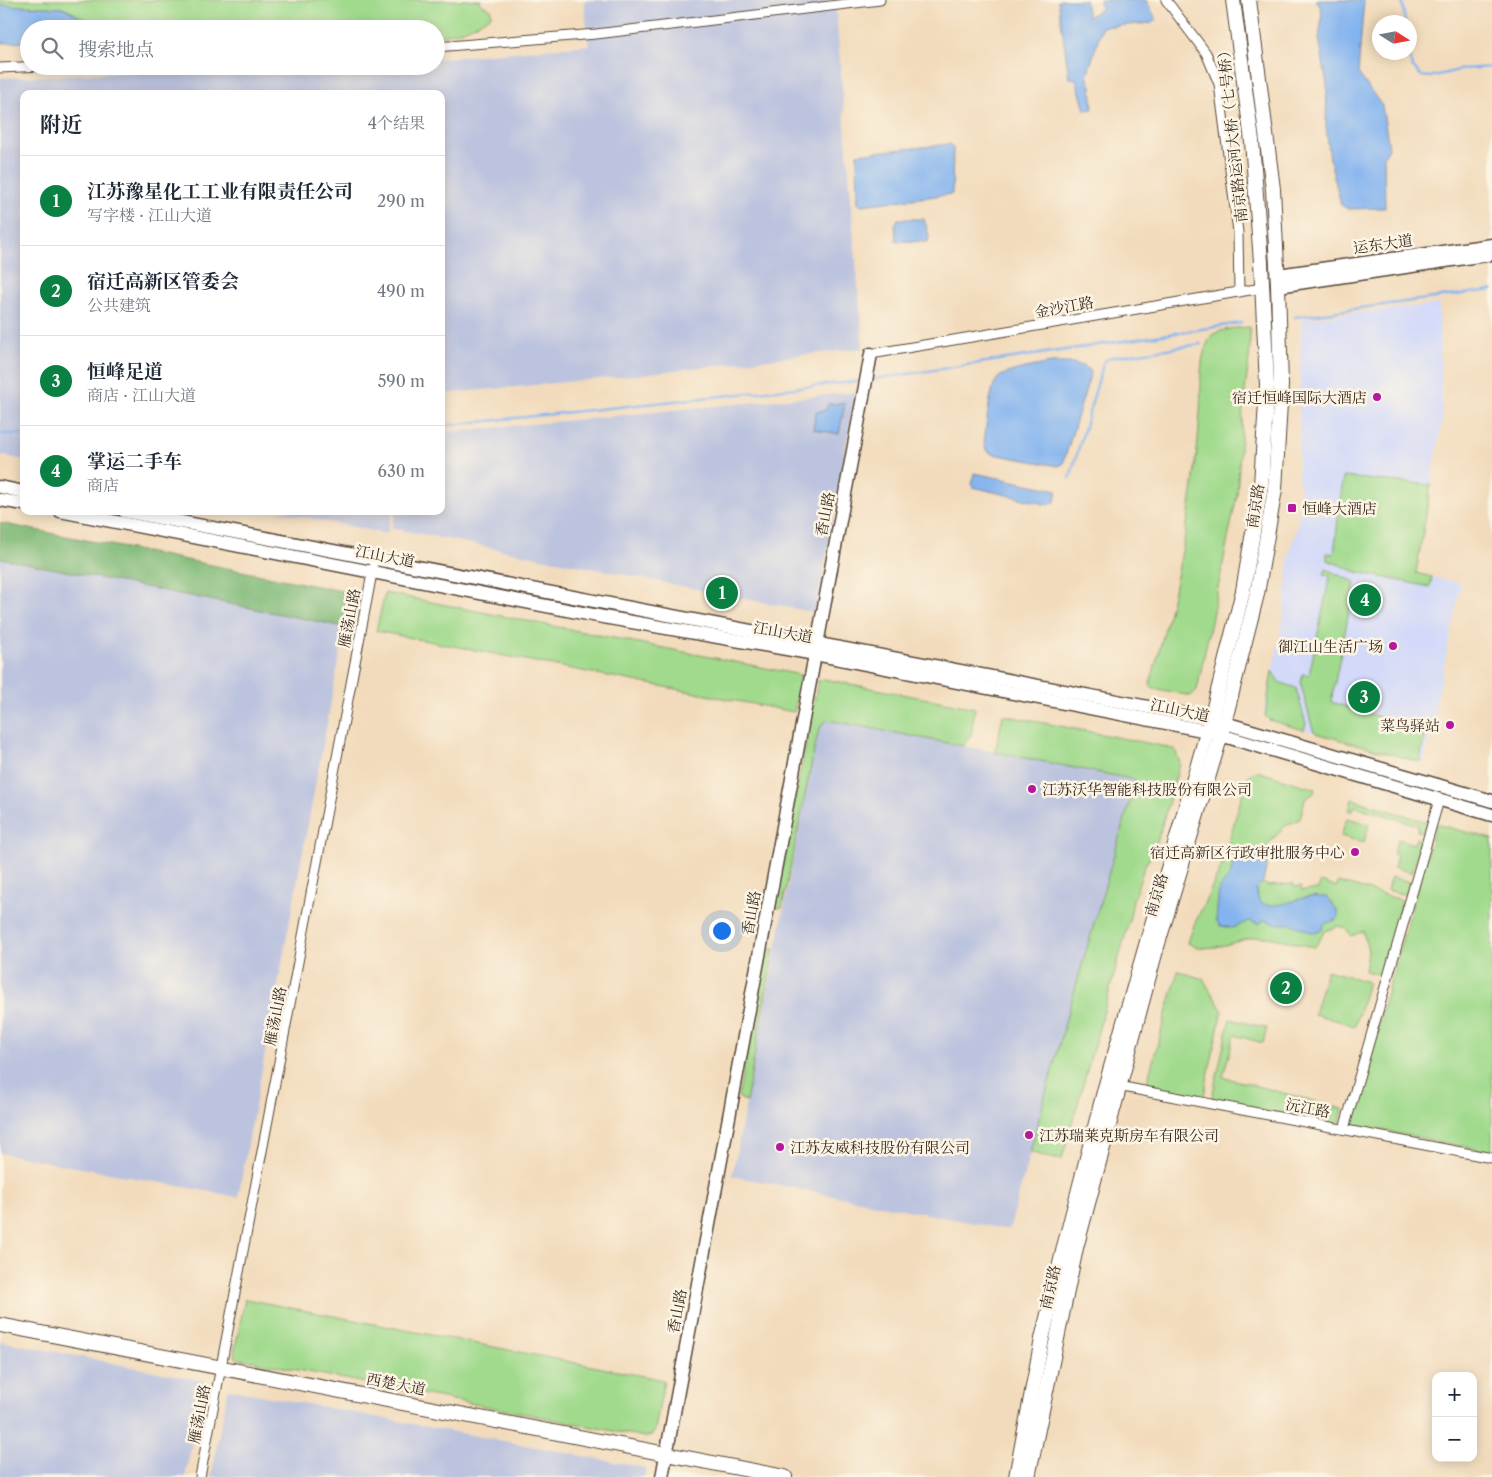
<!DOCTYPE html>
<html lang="zh">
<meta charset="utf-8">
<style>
body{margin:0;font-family:"Libre Caslon Text","Noto Serif SC",serif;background:#f6f6f7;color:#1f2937}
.controls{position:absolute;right:15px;bottom:15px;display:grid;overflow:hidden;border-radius:10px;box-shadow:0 2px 12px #0003}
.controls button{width:45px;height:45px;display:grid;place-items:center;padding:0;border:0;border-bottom:1px solid #e0e1e3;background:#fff;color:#1f2937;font:25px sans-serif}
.compass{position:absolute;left:1372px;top:15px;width:45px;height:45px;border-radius:50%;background:#fff;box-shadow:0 2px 12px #0003;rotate:101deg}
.you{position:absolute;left:721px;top:930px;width:18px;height:18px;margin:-12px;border:4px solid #fff;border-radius:50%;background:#1a73e8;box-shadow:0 0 0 8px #1a73e833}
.badge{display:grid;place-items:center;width:32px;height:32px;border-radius:50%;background:#0b8043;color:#fff;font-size:16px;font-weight:700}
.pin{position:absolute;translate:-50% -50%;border:2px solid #fff;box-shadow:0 1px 5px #0006}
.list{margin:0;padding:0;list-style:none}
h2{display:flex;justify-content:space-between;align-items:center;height:65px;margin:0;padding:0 20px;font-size:21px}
h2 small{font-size:16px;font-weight:400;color:#747a83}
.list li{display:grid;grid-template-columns:32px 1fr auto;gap:15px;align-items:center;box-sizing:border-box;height:90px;padding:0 20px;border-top:1px solid #e0e1e3}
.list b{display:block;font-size:19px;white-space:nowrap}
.list p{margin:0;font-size:16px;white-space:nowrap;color:#747a83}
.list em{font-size:16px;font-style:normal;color:#747a83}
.icon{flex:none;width:28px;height:28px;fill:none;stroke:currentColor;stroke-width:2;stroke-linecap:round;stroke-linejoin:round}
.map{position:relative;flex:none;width:1492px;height:1477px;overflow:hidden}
.search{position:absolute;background:#fff;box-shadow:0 2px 12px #0003;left:20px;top:20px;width:425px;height:55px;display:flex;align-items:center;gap:12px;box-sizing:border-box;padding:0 18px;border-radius:28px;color:#747a83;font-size:19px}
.panel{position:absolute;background:#fff;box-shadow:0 2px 12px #0003;left:20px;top:90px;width:425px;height:425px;border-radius:10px}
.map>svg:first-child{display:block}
</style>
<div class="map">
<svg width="1492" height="1477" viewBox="0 0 1492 1477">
<rect width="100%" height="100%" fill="#fcf5e5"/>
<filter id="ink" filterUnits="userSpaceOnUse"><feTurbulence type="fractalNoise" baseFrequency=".02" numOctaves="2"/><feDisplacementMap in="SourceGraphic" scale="10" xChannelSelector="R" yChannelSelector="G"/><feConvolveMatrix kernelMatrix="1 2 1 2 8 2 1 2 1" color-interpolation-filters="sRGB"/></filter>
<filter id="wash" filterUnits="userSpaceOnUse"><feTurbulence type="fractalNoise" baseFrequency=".0096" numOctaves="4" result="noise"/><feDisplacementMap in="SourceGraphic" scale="20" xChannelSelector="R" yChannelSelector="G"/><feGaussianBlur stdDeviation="1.12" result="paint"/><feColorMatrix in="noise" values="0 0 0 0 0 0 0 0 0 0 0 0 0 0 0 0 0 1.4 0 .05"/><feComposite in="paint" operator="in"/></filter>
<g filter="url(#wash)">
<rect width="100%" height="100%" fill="#f2dbbc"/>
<!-- built -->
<path fill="#d2d9f9" d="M1439,304L1442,420L1416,574L1461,583L1424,763L1269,720L1264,711L1284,616L1289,554L1297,529L1301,495L1298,477L1301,319Z"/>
<!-- industrial -->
<g fill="#bcc3de">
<path d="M584,0H770L771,6L835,0L863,348L618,377L441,394V94H24V460L0,455V78L282,66H436V59L589,45Z"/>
<path d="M856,392L816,613L392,528L396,511H441V433Z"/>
<path d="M277,511H392L387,534Z"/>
<path d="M0,558L345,627L238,1197L0,1153Z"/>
<path d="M828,720L1136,779L1067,1016L1009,1230L732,1176L817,737L822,724Z"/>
<path d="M0,1341L204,1381L185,1477H0Z"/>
<path d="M228,1389L646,1468L644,1477H211Z"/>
</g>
<!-- green -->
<g fill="#a1da8d" stroke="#6e8256">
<path d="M0,0H481L479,3L491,9V15C473,28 458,33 436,36V29H111L95,25L64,8L0,5Z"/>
<path d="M1250,327V350L1243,409L1237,495L1197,690L1191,696L1153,688L1150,684C1175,596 1195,503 1200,412C1202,389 1197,357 1211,337C1217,328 1240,328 1250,327Z"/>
<path d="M1343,477L1431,485L1416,573L1432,577L1430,587L1357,572L1327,560V553L1334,554Z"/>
<path d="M1326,569L1355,582L1331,702L1425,731L1420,762L1316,733L1313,730L1301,685L1302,674L1309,675L1330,576L1324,574Z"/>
<path d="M385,593L801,675L794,712L376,631Z"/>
<path d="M1272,671L1279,682L1296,688L1306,724L1304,730L1269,720L1265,716Z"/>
<path d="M824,679L975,708L971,735L963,746L828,720L822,724L817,737L782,908L774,907L818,681Z"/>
<path d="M1003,715L1162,746L1175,750L1180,763L1154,852L1145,865L1133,900L1129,922L1062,1159H1054L1030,1152L1067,1016L1136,780L995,752Z"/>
<path d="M1257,771L1315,789L1314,793L1305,799L1300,819L1285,826L1266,847L1265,851L1270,852L1262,883L1269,886L1294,884V887H1301L1302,891L1318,889L1321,882L1336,887L1338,882L1402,900L1385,970L1382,975L1365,971L1368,951L1363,931L1352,936L1346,929L1339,926L1325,931L1315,947C1297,945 1280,937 1261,937C1236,938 1212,956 1188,943L1194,925L1221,868L1247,778L1250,774Z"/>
<path d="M1352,799L1427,822L1425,832L1417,831L1418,825L1354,806L1352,811H1349Z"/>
<path d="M1347,818L1369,824L1364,843L1341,836Z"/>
<path d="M1436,824L1492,839V1152L1349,1124Z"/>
<path d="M1416,838L1421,841L1412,873L1394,867L1397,855L1393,854L1398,839L1414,844Z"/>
<path d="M1391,877L1410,882L1406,895L1387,890Z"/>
<path d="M770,949H774L746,1102L738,1097L766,952Z"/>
<path d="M1327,970L1368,982L1355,1026L1314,1014Z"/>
<path d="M1178,971L1203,979L1222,1010L1203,1100L1146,1086Z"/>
<path d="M1230,1019L1267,1028L1263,1043L1234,1035L1223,1077L1343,1109L1339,1126L1211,1101Z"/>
<path d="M245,1299L664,1380L655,1430L652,1435L645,1437L236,1358L234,1353Z"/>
</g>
<!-- forest -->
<path fill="#80ba78" stroke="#5e724b" d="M0,523L352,593L345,627L0,558Z"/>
<!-- water -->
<g fill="#84b4ef" stroke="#606f86">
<path d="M1058,0H1085L1088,17L1101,9L1100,0H1146L1156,19L1152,23L1102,27L1087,76L1091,86L1093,109L1085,110L1076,79L1069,78Z"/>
<path d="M1316,0H1364L1358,73L1382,106L1389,148L1384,156L1385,208L1348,209L1341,205L1330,160L1326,126L1327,85L1319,39L1322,17L1321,8Z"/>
<path d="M0,5L64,8L95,25L111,29H29V42L0,43Z"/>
<path d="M950,144L953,147L952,194L862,205L858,203L857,154Z"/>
<path d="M898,219H924L929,235L928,242L896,241L895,225Z"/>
<path d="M1051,363H1075L1089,369L1091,372L1063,464L1058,466L992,454L986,450L984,443C986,429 989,387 998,378C1007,370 1038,366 1051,363Z"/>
<path d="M845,403L839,434L813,429L816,412L826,410L828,404Z"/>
<path d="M974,473L1057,490L1055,502L1049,505L973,487L971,484Z"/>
<path d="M1243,847L1252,850L1266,847L1265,851L1270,852L1263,882L1256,889L1257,896L1261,903C1273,909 1295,900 1307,897C1314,896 1320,897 1327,897L1338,911V919L1325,924L1321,931L1314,933L1291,924H1275L1264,920L1259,924L1249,921L1233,928L1220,926L1216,920L1219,888L1230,876L1235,854Z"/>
</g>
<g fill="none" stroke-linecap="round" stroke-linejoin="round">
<!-- stream -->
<g stroke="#84b4ef" stroke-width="2.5">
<path d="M1402,0L1405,22"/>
<path d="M1409,52L1412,67L1422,76L1430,77L1463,69L1492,67"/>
<path d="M1295,317L1492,290"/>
<path d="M869,380L1241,323"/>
<path d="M441,426L861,381"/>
<path d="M0,434H24"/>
<path d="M1070,478L1104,361L1112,357L1201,344"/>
</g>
</g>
</g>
<g filter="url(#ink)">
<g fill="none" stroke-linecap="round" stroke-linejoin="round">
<defs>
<g id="street">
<path d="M1166,0L1206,53L1219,84L1238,232L1239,292"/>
<path d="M436,47L596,34L880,0"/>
<path d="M0,68L43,66"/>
<path d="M871,354L1262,288"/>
<path d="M1118,1086L1492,1158"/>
<path d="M1344,1129L1439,800"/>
<path d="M200,1477L373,568"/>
</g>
<g id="secondary">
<path d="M1278,275L1492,245"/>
<path d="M1278,286L1492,254"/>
<path d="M0,487L24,492"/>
<path d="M0,500L24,504"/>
<path d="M60,511L603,617L815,654L1207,731L1492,815"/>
<path d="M124,511L1211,719L1492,801"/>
<path d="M662,1477L871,354"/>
</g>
<g id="primary">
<path d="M0,1325L785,1477"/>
<path d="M1016,1477L1042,1339L1065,1243L1105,1088L1211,719L1243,591L1261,485L1267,385L1261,262L1252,141L1233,0"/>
<path d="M1028,1477L1076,1248L1156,950L1221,735L1257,594L1275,489L1281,385L1278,286L1273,189L1249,0"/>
</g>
</defs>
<!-- street casing -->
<use href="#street" stroke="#564536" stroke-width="11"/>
<!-- secondary casing -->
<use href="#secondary" stroke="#564536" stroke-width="15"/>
<!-- primary casing -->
<use href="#primary" stroke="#564536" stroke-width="16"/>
<!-- street -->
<use href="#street" stroke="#fff" stroke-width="9"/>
<!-- secondary -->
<use href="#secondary" stroke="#fff" stroke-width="12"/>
<!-- primary -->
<use href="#primary" stroke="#fff" stroke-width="14"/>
</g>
</g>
<!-- markers -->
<g fill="#b5179e" stroke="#fcf5e5" stroke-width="2">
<circle cx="1377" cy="397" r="5"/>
<rect x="1287" y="503" width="10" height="10" rx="2.5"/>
<circle cx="1393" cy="646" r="5"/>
<circle cx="1450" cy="725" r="5"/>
<circle cx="1032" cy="789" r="5"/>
<circle cx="1355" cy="852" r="5"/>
<circle cx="1029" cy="1135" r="5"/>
<circle cx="780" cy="1147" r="5"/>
</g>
<g text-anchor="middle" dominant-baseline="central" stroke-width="5" stroke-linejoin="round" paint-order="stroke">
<!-- street labels -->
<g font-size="15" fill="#3b2a1e" stroke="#fcf5e5">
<text transform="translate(1232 133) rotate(-96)">南京路运河大桥（七号桥）</text>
<text transform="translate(1383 244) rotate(-8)">运东大道</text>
<text transform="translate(1064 307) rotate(-10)">金沙江路</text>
<text transform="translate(1255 506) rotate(-81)">南京路</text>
<text transform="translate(825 514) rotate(-79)">香山路</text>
<text transform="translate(385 556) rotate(11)">江山大道</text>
<text transform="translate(349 618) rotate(-79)">雁荡山路</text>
<text transform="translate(783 632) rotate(10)">江山大道</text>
<text transform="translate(1180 710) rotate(12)">江山大道</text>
<text transform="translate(1156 895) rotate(-73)">南京路</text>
<text transform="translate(751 913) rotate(-80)">香山路</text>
<text transform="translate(275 1016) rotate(-79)">雁荡山路</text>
<text transform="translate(1308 1108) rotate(11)">沅江路</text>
<text transform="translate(1050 1287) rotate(-77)">南京路</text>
<text transform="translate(677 1311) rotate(-79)">香山路</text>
<text transform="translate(396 1384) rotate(11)">西楚大道</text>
<text transform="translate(199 1414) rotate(-79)">雁荡山路</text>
</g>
<!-- poi labels -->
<g font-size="15" fill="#3b2a1e" stroke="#fcf5e5" text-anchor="end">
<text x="1367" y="397">宿迁恒峰国际大酒店</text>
<text x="1302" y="508" text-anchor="start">恒峰大酒店</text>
<text x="1383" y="646">御江山生活广场</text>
<text x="1440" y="725">菜鸟驿站</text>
<text x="1042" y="789" text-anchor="start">江苏沃华智能科技股份有限公司</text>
<text x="1345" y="852">宿迁高新区行政审批服务中心</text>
<text x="1039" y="1135" text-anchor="start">江苏瑞莱克斯房车有限公司</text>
<text x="790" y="1147" text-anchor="start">江苏友威科技股份有限公司</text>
</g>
</g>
</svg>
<div class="controls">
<button>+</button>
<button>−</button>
</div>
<svg class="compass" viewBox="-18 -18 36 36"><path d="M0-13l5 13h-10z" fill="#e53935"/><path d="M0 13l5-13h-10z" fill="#747a83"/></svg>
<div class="you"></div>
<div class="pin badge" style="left:722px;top:593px">1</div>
<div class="pin badge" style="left:1286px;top:988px">2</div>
<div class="pin badge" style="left:1364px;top:697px">3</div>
<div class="pin badge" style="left:1365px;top:600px">4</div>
<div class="search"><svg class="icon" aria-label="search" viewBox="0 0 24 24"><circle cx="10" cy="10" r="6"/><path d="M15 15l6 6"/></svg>搜索地点</div>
<section class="panel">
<h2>附近<small>4个结果</small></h2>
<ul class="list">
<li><span class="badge">1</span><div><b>江苏豫星化工工业有限责任公司</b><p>写字楼 · 江山大道</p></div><em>290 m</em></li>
<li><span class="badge">2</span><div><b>宿迁高新区管委会</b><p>公共建筑</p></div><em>490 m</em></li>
<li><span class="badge">3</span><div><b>恒峰足道</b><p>商店 · 江山大道</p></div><em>590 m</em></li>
<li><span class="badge">4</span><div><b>掌运二手车</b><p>商店</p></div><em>630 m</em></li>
</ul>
</section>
</div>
